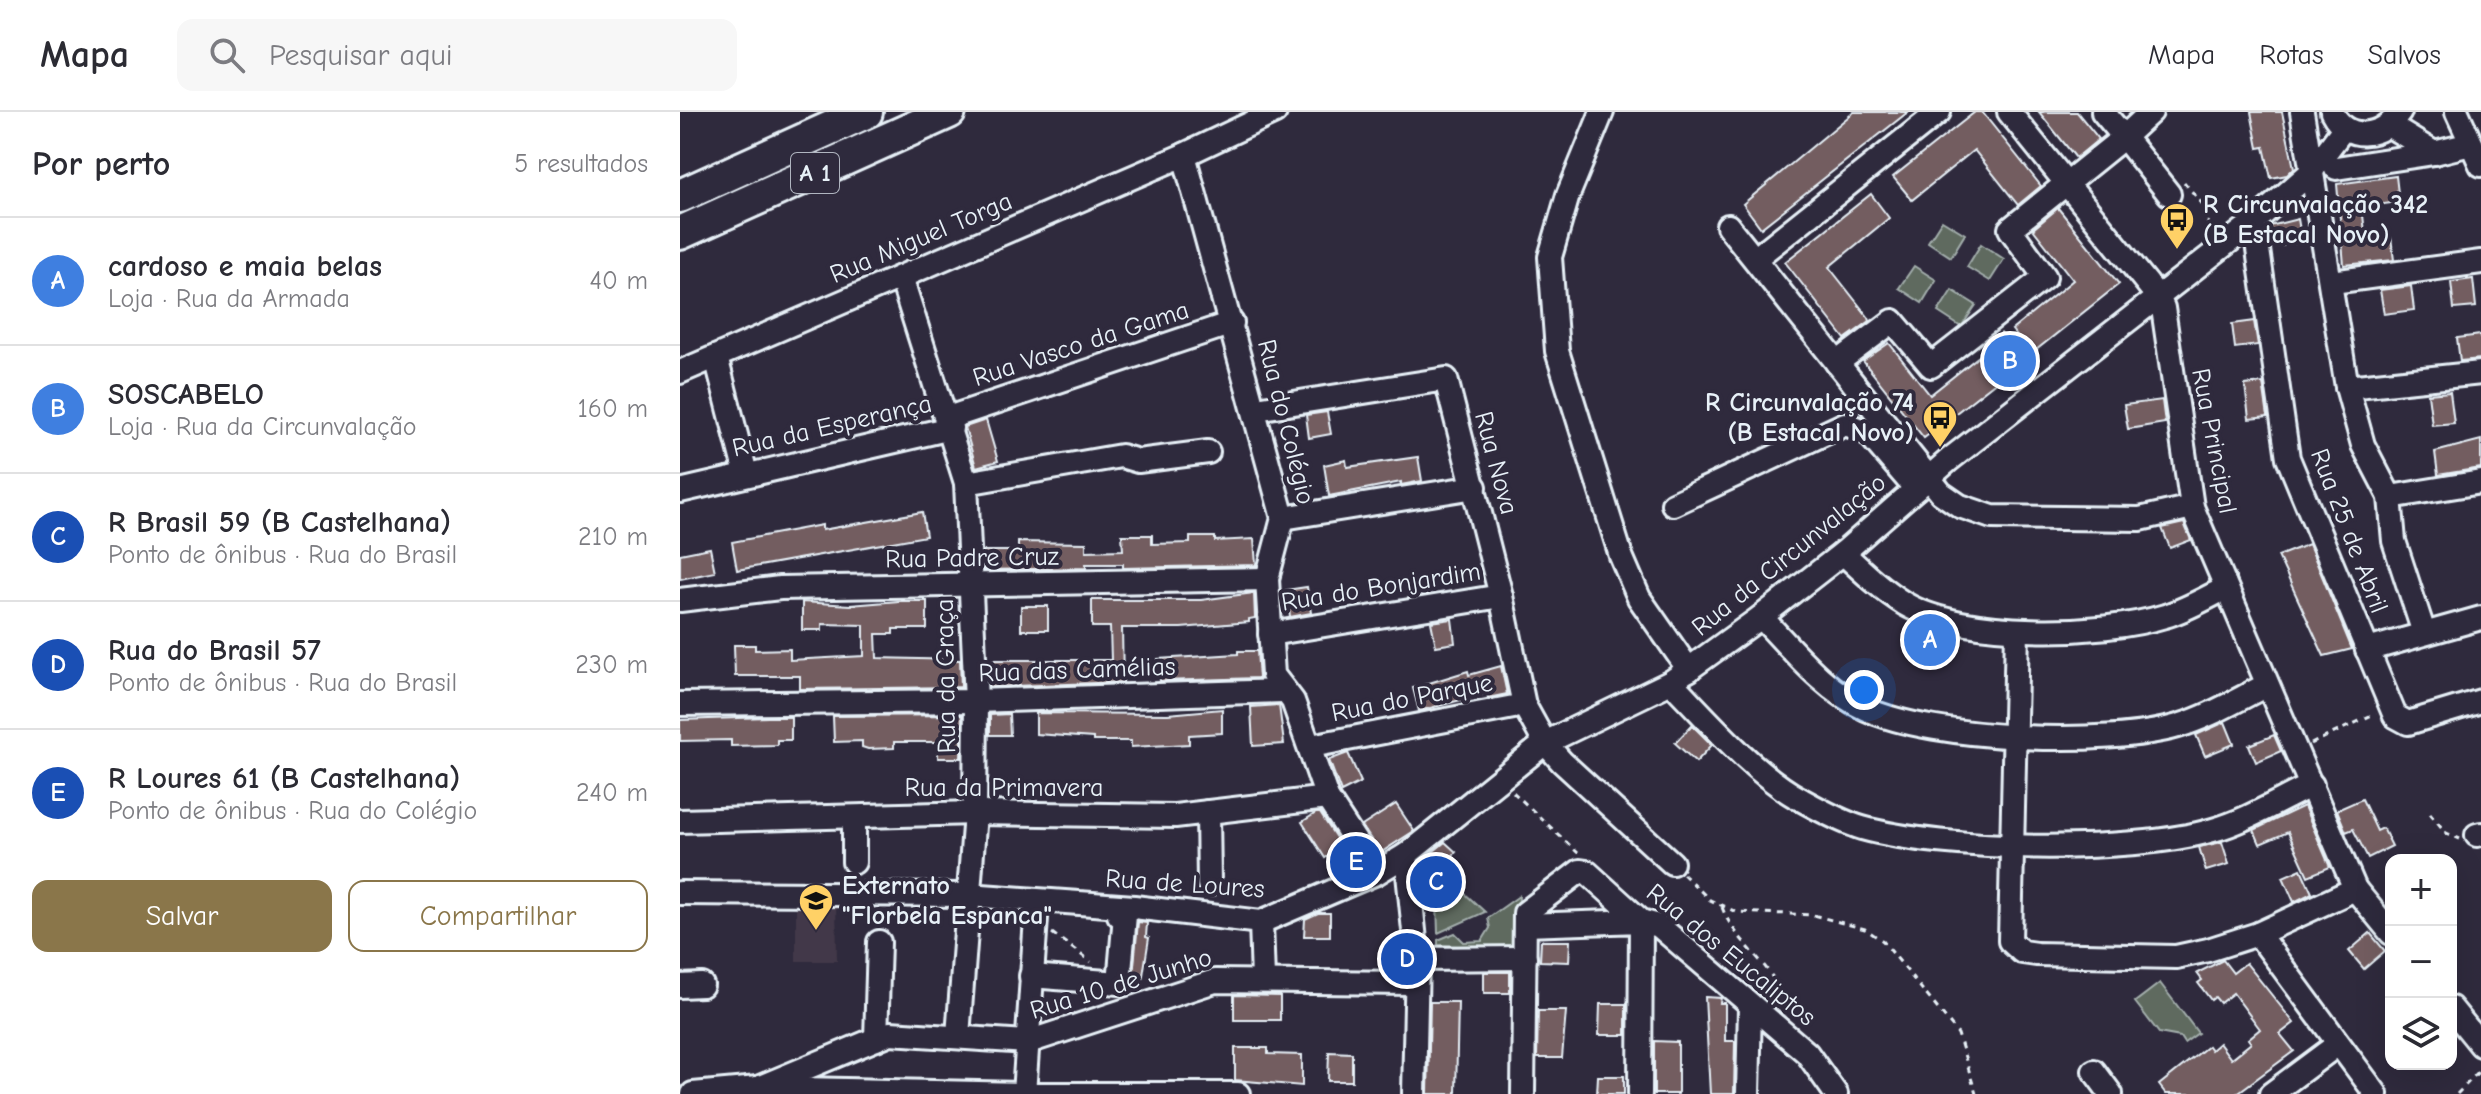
<!DOCTYPE html>
<html lang="pt">
<meta charset="utf-8">
<style>
body{margin:0;font-family:"Comic Neue",sans-serif;background:#f7f7f7;color:#2b2b33}
.controls{position:absolute;right:24px;bottom:24px;display:grid;overflow:hidden;border-radius:16px;box-shadow:0 8px 32px #0002}
.controls button{width:72px;height:72px;display:grid;place-items:center;padding:0;border:0;border-bottom:2px solid #e1e1e2;background:#fff;color:#2b2b33;font:40px sans-serif}
.you{position:absolute;left:1184px;top:578px;width:28px;height:28px;margin:-20px;border:6px solid #fff;border-radius:50%;background:#1a73e8;box-shadow:0 0 0 12px #1a73e833}
.badge{display:grid;place-items:center;width:52px;height:52px;border-radius:50%;background:#8a764a;color:#fff;font-size:26px;font-weight:700}
.pin{position:absolute;translate:-50% -50%;border:4px solid #fff;box-shadow:0 2px 8px #0006}
.list{margin:0;padding:0;list-style:none}
h2{display:flex;justify-content:space-between;align-items:center;height:104px;margin:0;padding:0 32px;font-size:34px}
h2 small{font-size:26px;font-weight:400;color:#7c7c81}
.list li{display:grid;grid-template-columns:52px 1fr auto;gap:24px;align-items:center;box-sizing:border-box;height:128px;padding:0 32px;border-top:2px solid #e1e1e2}
.list b{display:block;font-size:30px;white-space:nowrap}
.list p{margin:0;font-size:26px;white-space:nowrap;color:#7c7c81}
.list em{font-size:26px;font-style:normal;color:#7c7c81}
.actions{display:flex;gap:16px;padding:24px 32px}
.actions a{flex:1;padding:18px 0;border:2px solid #8a764a;border-radius:16px;text-align:center;font-size:28px;color:#8a764a}
.actions .main{background:#8a764a;color:#fff}
.icon{flex:none;width:44px;height:44px;fill:none;stroke:currentColor;stroke-width:2;stroke-linecap:round;stroke-linejoin:round}
.map{position:relative;flex:none;width:1801px;height:982px;overflow:hidden}
header{display:flex;align-items:center;gap:48px;box-sizing:border-box;height:112px;padding:0 40px;background:#fff;border-bottom:2px solid #e1e1e2}
header strong{font-size:38px}
nav{display:flex;gap:44px;margin-inline-start:auto;font-size:28px}
.search{width:560px;height:72px;background:#f7f7f7;display:flex;align-items:center;gap:20px;box-sizing:border-box;padding:0 28px;border-radius:16px;color:#7c7c81;font-size:30px}
main{display:flex}
aside{flex:1;background:#fff}
.map>svg:first-child{display:block}
</style>
<header>
<strong>Mapa</strong>
<div class="search"><svg class="icon" aria-label="search" viewBox="0 0 24 24"><circle cx="10" cy="10" r="6"/><path d="M15 15l6 6"/></svg>Pesquisar aqui</div>
<nav><a>Mapa</a><a>Rotas</a><a>Salvos</a></nav>
</header>
<main>
<aside>
<h2>Por perto<small>5 resultados</small></h2>
<ul class="list">
<li><span class="badge" style="background:#3f7fe0">A</span><div><b>cardoso e maia belas</b><p>Loja · Rua da Armada</p></div><em>40 m</em></li>
<li><span class="badge" style="background:#3f7fe0">B</span><div><b>SOSCABELO</b><p>Loja · Rua da Circunvalação</p></div><em>160 m</em></li>
<li><span class="badge" style="background:#1a4fb4">C</span><div><b>R Brasil 59 (B Castelhana)</b><p>Ponto de ônibus · Rua do Brasil</p></div><em>210 m</em></li>
<li><span class="badge" style="background:#1a4fb4">D</span><div><b>Rua do Brasil 57</b><p>Ponto de ônibus · Rua do Brasil</p></div><em>230 m</em></li>
<li><span class="badge" style="background:#1a4fb4">E</span><div><b>R Loures 61 (B Castelhana)</b><p>Ponto de ônibus · Rua do Colégio</p></div><em>240 m</em></li>
</ul>
<div class="actions"><a class="main">Salvar</a><a>Compartilhar</a></div>
</aside>
<div class="map">
<svg width="1801" height="982" viewBox="0 0 1801 982">
<rect width="100%" height="100%" fill="#2f2a3d"/>
<filter id="ink" filterUnits="userSpaceOnUse"><feTurbulence type="fractalNoise" baseFrequency=".0125" numOctaves="2"/><feDisplacementMap in="SourceGraphic" scale="16" xChannelSelector="R" yChannelSelector="G"/><feConvolveMatrix kernelMatrix="1 2 1 2 8 2 1 2 1" color-interpolation-filters="sRGB"/></filter>
<g filter="url(#ink)">
<!-- built -->
<path fill="#433948" d="M116,790H156L157,849H116Z"/>
<!-- green -->
<g fill="#5e6a5f" stroke="#a3aeac" stroke-width="2">
<path d="M1262,108L1285,122L1271,145L1248,130Z"/>
<path d="M1301,132L1324,147L1310,169L1287,155Z"/>
<path d="M1234,154L1256,168L1242,191L1219,176Z"/>
<path d="M1272,178L1296,193L1281,215L1258,200Z"/>
<path d="M759,758L805,800L758,821L756,759Z"/>
<path d="M839,784L836,837L758,833V828L775,821L784,830L802,829L810,816L808,806Z"/>
<path d="M1480,871L1518,921L1504,931L1500,925L1479,921L1455,890Z"/>
</g>
<!-- building -->
<g fill="#735d60" stroke="#e8f1f8" stroke-width="2">
<path d="M1174,0H1228L1081,116L1063,92Z"/>
<path d="M1295,0H1302L1361,74L1338,93L1294,38L1232,88L1213,65Z"/>
<path d="M1359,0H1397L1419,27L1396,46Z"/>
<path d="M1571,0H1602L1614,56L1607,63L1591,66L1584,35L1578,36Z"/>
<path d="M1716,64L1719,90L1682,95L1686,128L1711,125L1714,148L1664,153L1657,72Z"/>
<path d="M1191,82L1209,106L1149,155L1189,206L1190,209L1165,227L1105,150Z"/>
<path d="M1378,96L1439,172L1351,242L1332,218L1393,168L1353,117Z"/>
<path d="M1618,107L1622,130L1594,135L1590,114Z"/>
<path d="M1793,167L1796,195L1774,197L1771,170Z"/>
<path d="M1731,174L1734,198L1704,202L1700,178Z"/>
<path d="M1574,209L1578,233L1555,236L1552,212Z"/>
<path d="M1801,223V247L1780,249L1777,226Z"/>
<path d="M1209,231L1250,283L1313,233L1332,257L1244,326L1183,249Z"/>
<path d="M1583,271L1588,305L1569,307L1565,273Z"/>
<path d="M1770,280L1774,311L1752,313L1748,282Z"/>
<path d="M1482,288L1485,311L1448,317L1444,293Z"/>
<path d="M647,300L651,322L629,326L626,303Z"/>
<path d="M306,308L318,349L296,355L285,315Z"/>
<path d="M1801,328V356L1758,363L1755,340Z"/>
<path d="M738,345L742,369L721,373V370L649,384L644,353L666,348L667,355Z"/>
<path d="M242,400L246,424L57,458L52,430L142,413V418Z"/>
<path d="M1504,411L1511,428L1490,436L1482,416Z"/>
<path d="M442,423H472V432L510,431V425H535V429L574,427L576,453L443,456V452H406V456L304,458L303,439H338V430L406,431V439L443,438Z"/>
<path d="M1629,432L1672,537L1644,544L1598,444Z"/>
<path d="M30,436L35,460L0,467V442Z"/>
<path d="M627,475L631,501L610,505L606,478Z"/>
<path d="M574,481L575,506L569,507V510L501,516H442L443,570L309,575L308,548H431L430,515H412V488H521Z"/>
<path d="M219,489H247V517H213V522H196L197,546L280,548L281,575L120,577V564H55L54,533H75V538L110,537V548L184,544V513L142,512V518H122V490L170,493Z"/>
<rect x="341" y="494" width="27" height="24"/>
<path d="M772,507L775,531L756,534L751,510Z"/>
<path d="M558,539H577L579,566L480,569L478,547L558,542Z"/>
<path d="M821,554L827,582L808,586L807,581L739,599L733,576L788,559L789,563Z"/>
<path d="M599,593L604,632L573,634L571,595Z"/>
<path d="M542,597V621L509,623V632L451,635V629H413V626L356,622V601L488,602Z"/>
<path d="M329,602L330,623H310V603Z"/>
<path d="M282,603L281,646H258V630H214V636L188,637L182,635V629L154,630L153,604Z"/>
<path d="M88,605H111V628H97V633L51,634V628L0,629V608Z"/>
<path d="M1545,610L1554,632L1525,644L1516,623Z"/>
<path d="M1012,613L1032,633L1016,650L995,631Z"/>
<path d="M1594,623L1601,639L1576,650L1569,633Z"/>
<path d="M668,641L681,670L661,680L649,648Z"/>
<path d="M1682,687L1697,719L1703,716L1712,734L1688,746L1673,717L1666,720L1657,698Z"/>
<path d="M716,692L734,719L700,741L682,714Z"/>
<path d="M1624,694L1650,755L1628,764L1608,720L1580,732L1574,718Z"/>
<path d="M636,701H640L662,735L645,746L622,710Z"/>
<path d="M765,730L776,740L762,756L748,744Z"/>
<path d="M1542,730L1549,752L1526,759L1519,735Z"/>
<path d="M1621,757L1632,781L1614,790L1603,765Z"/>
<path d="M638,801H650V824H624L625,807Z"/>
<path d="M458,810L467,811L466,825L469,826L461,876L452,875Z"/>
<path d="M1690,821L1705,839L1684,857L1669,839Z"/>
<path d="M861,829H890L889,850L860,849Z"/>
<path d="M1543,848L1553,861L1566,851L1614,911L1600,922L1614,939L1556,982H1486L1479,973L1528,934L1531,938L1539,931L1551,947L1571,931L1568,927L1580,917L1553,881L1540,891L1535,885L1531,888L1518,871L1522,868L1517,861Z"/>
<rect x="804" y="860" width="26" height="21"/>
<path d="M554,883L600,884V908H554Z"/>
<path d="M1025,885L1041,886L1040,891H1045V929H1055L1054,982H1030Z"/>
<path d="M750,890H778L776,982H748Z"/>
<path d="M920,892H946V923H919Z"/>
<path d="M858,899H886L882,946H857Z"/>
<path d="M974,929L998,930V982H974Z"/>
<path d="M555,936H588V942L622,943V974L555,968Z"/>
<path d="M649,940L672,941V969H648Z"/>
<path d="M918,964H944V982H917Z"/>
</g>
<g fill="none" stroke-linecap="round" stroke-linejoin="round">
<defs>
<g id="minor">
<path d="M922,0L888,83L870,145L877,239L941,444L959,486L1009,558"/>
<path d="M1329,0L1478,185L1483,196L1512,395L1675,777L1711,821"/>
<path d="M1423,0L1444,25L1471,0"/>
<path d="M1622,0L1667,275L1683,333L1710,385L1714,429L1744,521"/>
<path d="M1652,0C1668,31 1702,26 1720,0"/>
<path d="M1777,0L1801,53"/>
<path d="M1710,14L1754,41L1791,32"/>
<path d="M504,43L603,406L587,467L593,563L613,589L647,686L696,761"/>
<path d="M1656,56L1754,41"/>
<path d="M1574,110L1608,346L1715,604L1728,611L1801,589"/>
<path d="M1048,114L1261,381L1280,394L1312,405L1460,407L1512,395"/>
<path d="M1076,146L1259,0"/>
<path d="M221,165L286,371L296,589L295,701L278,924"/>
<path d="M1652,170L1801,150"/>
<path d="M36,245L66,362"/>
<path d="M1157,251L1213,209L1251,254L1365,165L1330,117L1444,25L1489,82"/>
<path d="M0,260L504,43L595,0"/>
<path d="M1667,275L1801,261"/>
<path d="M576,297L766,267L821,484L844,593L865,631L882,650L992,751"/>
<path d="M268,306L552,211"/>
<path d="M286,371L441,344L458,349L528,340"/>
<path d="M0,379L271,316"/>
<path d="M1710,385L1801,370"/>
<path d="M993,392L1165,312L1187,320L1236,377"/>
<path d="M603,406L795,375"/>
<path d="M1163,441C1182,459 1202,478 1225,492C1283,526 1421,524 1485,504C1506,498 1526,486 1546,476"/>
<path d="M0,488L100,476L587,467"/>
<path d="M1081,505C1112,537 1144,578 1186,597C1254,628 1426,635 1498,614C1529,605 1558,587 1587,573"/>
<path d="M1337,518L1330,829L1342,840L1356,842L1496,845L1528,838L1578,822L1675,777"/>
<path d="M590,522L821,484"/>
<path d="M1687,538L1801,506"/>
<path d="M991,570C1027,607 1076,664 1122,688C1140,698 1162,710 1182,716C1264,739 1451,742 1533,718C1566,709 1600,688 1632,673"/>
<path d="M0,592L296,589L603,579"/>
<path d="M631,634L844,593"/>
<path d="M528,700L529,772"/>
<path d="M174,706V750"/>
<path d="M0,709L295,701L495,704L647,686"/>
<path d="M1797,723L1801,722"/>
<path d="M726,743L737,847L734,982"/>
<path d="M0,781L288,783L454,795L581,810L696,761L726,743L865,631L991,570L1081,505L1163,441L1269,348L1574,110L1631,60L1664,16"/>
<path d="M581,810L583,868"/>
<path d="M845,813L961,809L960,982"/>
<path d="M1578,822L1696,982"/>
<path d="M737,847L845,846"/>
<path d="M351,864L439,871L445,803H439V795"/>
<path d="M0,874L22,873"/>
<path d="M1771,896L1801,933"/>
<path d="M196,927L199,830"/>
<path d="M1414,959L1431,982"/>
<path d="M78,976L210,921L348,930L535,869L735,871"/>
<path d="M13,982L78,976L342,982"/>
<path d="M344,982L357,791"/>
<path d="M348,982H558"/>
<path d="M843,982L845,801L900,759L907,760L961,809L979,814L1127,941L1156,982"/>
<path d="M1068,982L1070,894"/>
<path d="M1591,982L1658,932"/>
</g>
<g id="highway">
<path d="M0,84L186,0"/>
<path d="M0,121L269,0"/>
</g>
</defs>
<!-- minor casing -->
<use href="#minor" stroke="#e8f1f8" stroke-width="28"/>
<!-- highway casing -->
<use href="#highway" stroke="#e8f1f8" stroke-width="38"/>
<!-- path -->
<g stroke="#e8f1f8" stroke-width="3" stroke-dasharray="6 6" stroke-linecap="butt">
<path d="M1504,70L1529,100L1527,125"/>
<path d="M1320,221L1352,262"/>
<path d="M1631,632L1696,601"/>
<path d="M833,680L898,741"/>
<path d="M1750,701L1766,721L1780,727"/>
<path d="M1003,762L1030,788L1056,800L1133,803L1185,817L1203,829L1278,922L1296,982"/>
<path d="M1042,795C1052,824 1081,844 1096,871L1086,882"/>
<path d="M372,821L411,850"/>
<path d="M1777,982L1801,957"/>
</g>
<!-- minor -->
<use href="#minor" stroke="#2f2a3d" stroke-width="22"/>
<!-- highway -->
<use href="#highway" stroke="#2f2a3d" stroke-width="32"/>
</g>
</g>
<!-- icons -->
<defs>
<symbol id="bus-pin" viewBox="-11 -11 22 30"><path d="M0 17L-7.5 6A9.5 9.5 0 1 1 7.5 6Z" fill="#ffd166" stroke="#2f2a3d"/><path d="M-5-6H5V4H4V6H2V4H-2V6H-4V4H-5ZM-3.5-4V0h7V-4ZM-3.5 1.2v1.5H-2V1.2ZM2 1.2v1.5H3.5V1.2Z" fill="#111"/></symbol>
<symbol id="school-pin" viewBox="-11 -11 22 30"><path d="M0 17L-7.5 6A9.5 9.5 0 1 1 7.5 6Z" fill="#ffd166" stroke="#2f2a3d"/><path d="M0-5L7-2L0 1L-7-2ZM-4 1L0 2.5L4 1V4Q0 6-4 4Z" fill="#111"/></symbol>
</defs>
<g fill-rule="evenodd">
<use href="#bus-pin" x="1477" y="88" width="40" height="54"/>
<use href="#bus-pin" x="1240" y="286" width="40" height="54"/>
<use href="#school-pin" x="116" y="769" width="40" height="54"/>
</g>
<g text-anchor="middle" dominant-baseline="central" stroke-width="8" stroke-linejoin="round" paint-order="stroke">
<!-- shield labels -->
<rect fill="#2f2a3d" stroke="#b0b5c0" stroke-width="2" x="111" y="41" width="48" height="40" rx="6"/>
<g font-size="24" font-weight="bold" fill="#e8f1f8">
<text x="135" y="61">A 1</text>
</g>
<!-- poi labels -->
<g font-size="26" font-weight="bold" fill="#e8f1f8" stroke="#2f2a3d" text-anchor="start">
<text x="1523" y="93">R Circunvalação 342<tspan x="1523" dy="30">(B Estacal Novo)</tspan></text>
<text x="1234" y="291" text-anchor="end">R Circunvalação 74<tspan x="1234" dy="30">(B Estacal Novo)</tspan></text>
<text x="162" y="774">Externato<tspan x="162" dy="30">"Florbela Espanca"</tspan></text>
</g>
<!-- street labels -->
<g font-size="26" fill="#e8f1f8" stroke="#2f2a3d">
<text transform="translate(241 126) rotate(-23)">Rua Miguel Torga</text>
<text transform="translate(401 232) rotate(-18)">Rua Vasco da Gama</text>
<text transform="translate(606 310) rotate(76)">Rua do Colégio</text>
<text transform="translate(152 314) rotate(-13)">Rua da Esperança</text>
<text transform="translate(1534 329) rotate(79)">Rua Principal</text>
<text transform="translate(816 351) rotate(75)">Rua Nova</text>
<text transform="translate(1669 419) rotate(69)">Rua 25 de Abril</text>
<text transform="translate(1109 443) rotate(-39)">Rua da Circunvalação</text>
<text transform="translate(292 446) rotate(-1)">Rua Padre Cruz</text>
<text transform="translate(701 475) rotate(-9)">Rua do Bonjardim</text>
<text transform="translate(397 558) rotate(-2)">Rua das Camélias</text>
<text transform="translate(266 564) rotate(-91)">Rua da Graça</text>
<text transform="translate(732 586) rotate(-11)">Rua do Parque</text>
<text x="324" y="676">Rua da Primavera</text>
<text transform="translate(505 772) rotate(4)">Rua de Loures</text>
<text transform="translate(1051 843) rotate(39)">Rua dos Eucaliptos</text>
<text transform="translate(441 872) rotate(-17)">Rua 10 de Junho</text>
</g>
</g>
</svg>
<div class="controls">
<button>+</button>
<button>−</button>
<button><svg class="icon" aria-label="layers" viewBox="0 0 24 24"><path d="M12 4l9 5-9 5-9-5zM3 14l9 5 9-5"/></svg></button>
</div>
<div class="you"></div>
<div class="pin badge" style="left:1250px;top:528px;background:#3f7fe0">A</div>
<div class="pin badge" style="left:1330px;top:249px;background:#3f7fe0">B</div>
<div class="pin badge" style="left:756px;top:770px;background:#1a4fb4">C</div>
<div class="pin badge" style="left:727px;top:847px;background:#1a4fb4">D</div>
<div class="pin badge" style="left:676px;top:750px;background:#1a4fb4">E</div>
</div>
</main>
